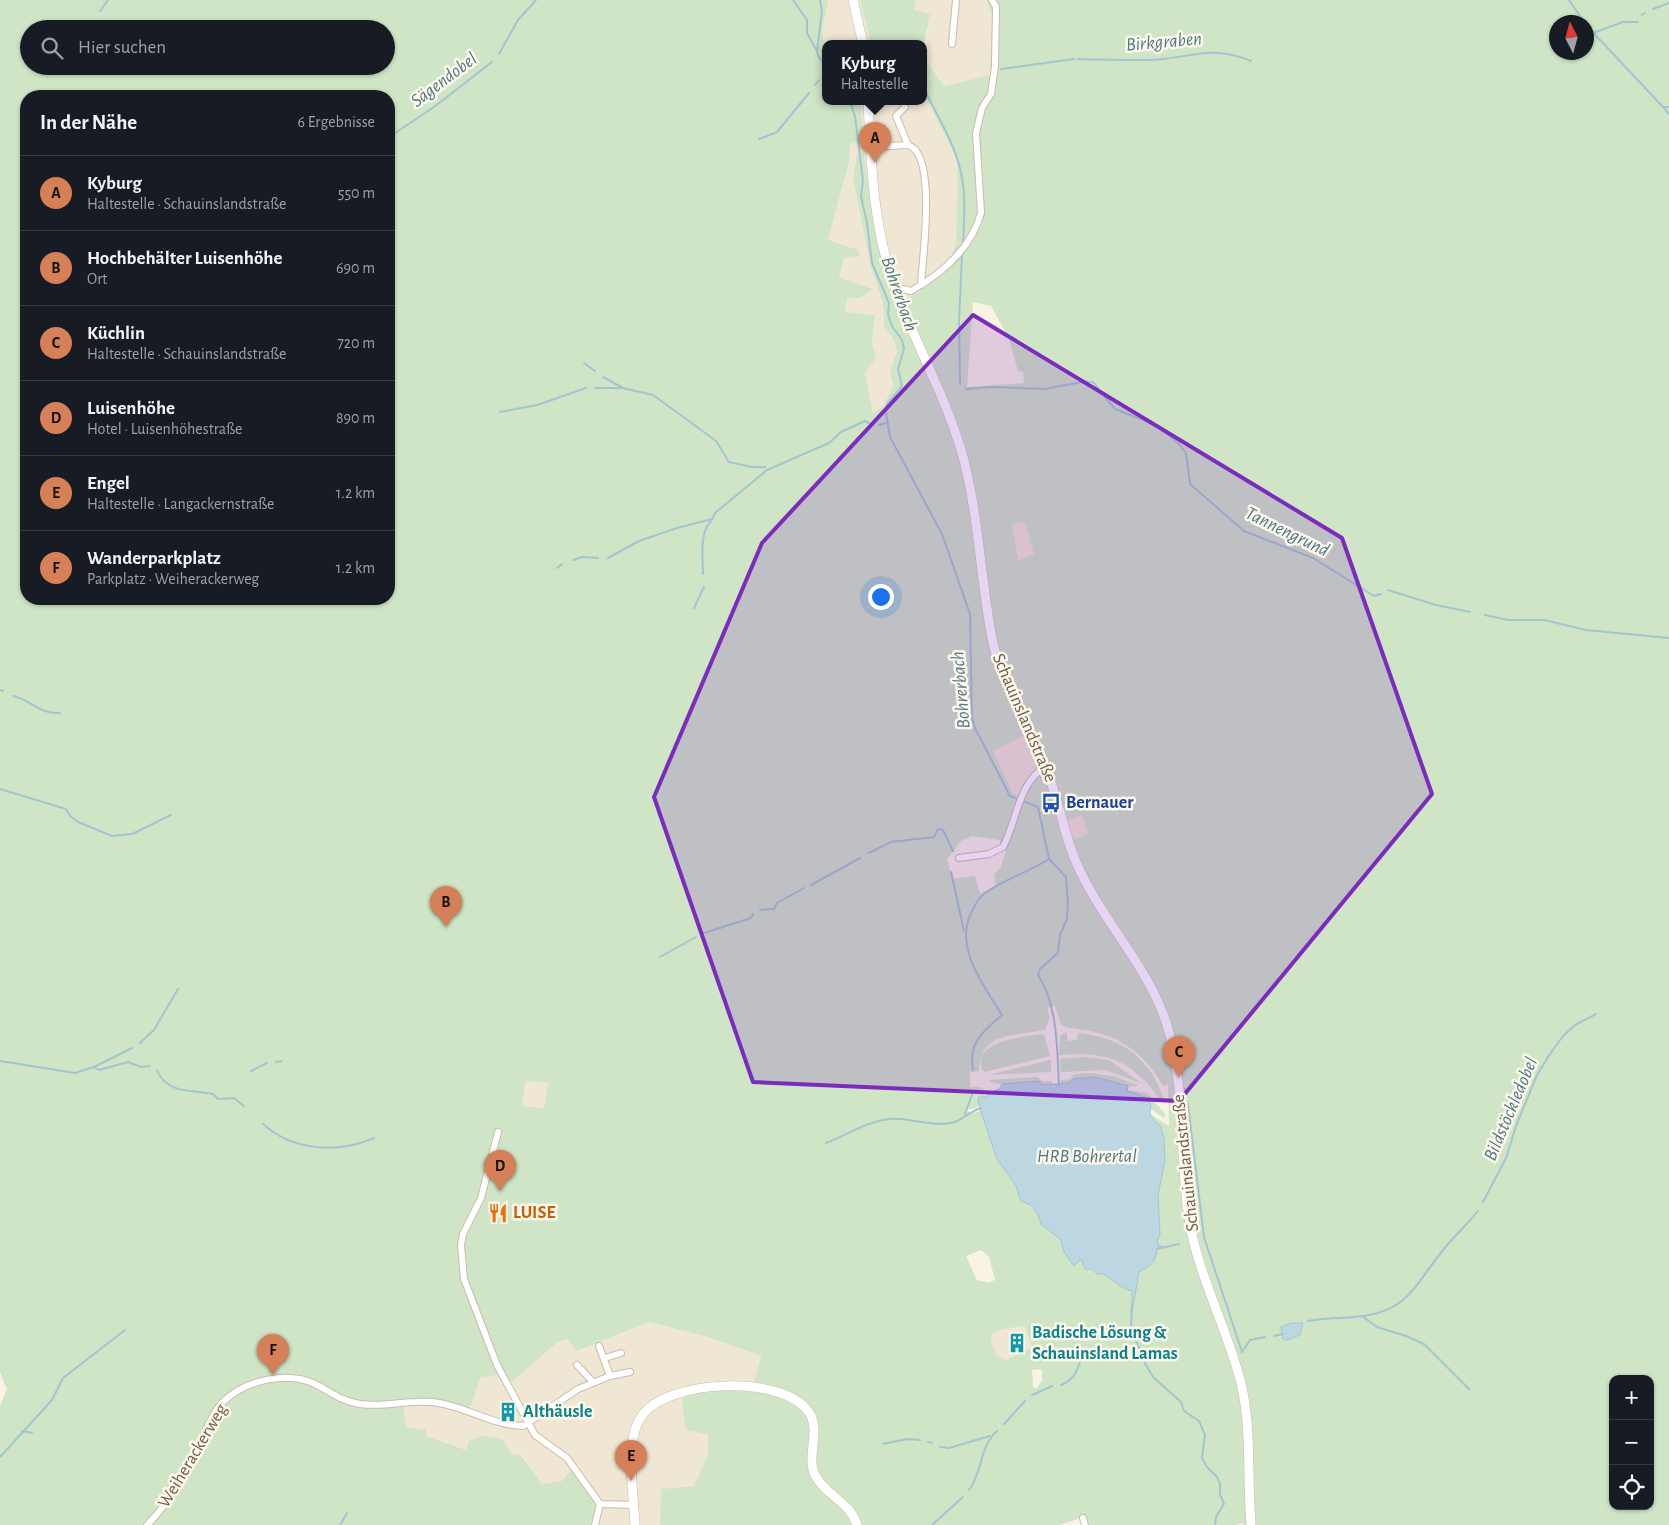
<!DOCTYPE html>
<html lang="de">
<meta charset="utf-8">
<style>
body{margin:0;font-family:"Alegreya Sans",sans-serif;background:#20242c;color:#f1f3f6}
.controls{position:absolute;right:15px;bottom:15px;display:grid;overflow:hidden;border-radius:10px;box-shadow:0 1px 4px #0004}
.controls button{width:45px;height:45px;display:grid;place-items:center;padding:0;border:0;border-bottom:1px solid #363941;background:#171b24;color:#f1f3f6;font:25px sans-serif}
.compass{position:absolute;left:1549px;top:15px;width:45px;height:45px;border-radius:50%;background:#171b24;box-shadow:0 1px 4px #0004;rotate:354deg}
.you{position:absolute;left:880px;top:596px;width:18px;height:18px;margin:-12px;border:4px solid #fff;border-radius:50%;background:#1a73e8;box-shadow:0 0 0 8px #1a73e833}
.badge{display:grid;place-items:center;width:32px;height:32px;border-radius:50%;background:#d68057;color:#111;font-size:16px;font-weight:700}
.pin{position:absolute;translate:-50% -41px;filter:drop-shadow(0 1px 2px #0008)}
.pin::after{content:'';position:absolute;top:26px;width:18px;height:15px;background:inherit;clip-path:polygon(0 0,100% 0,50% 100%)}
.popup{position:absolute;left:822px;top:40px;width:105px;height:65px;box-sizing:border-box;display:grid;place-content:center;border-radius:10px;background:#171b24;filter:drop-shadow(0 1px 4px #0005);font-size:16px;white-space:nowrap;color:#9ea1a6}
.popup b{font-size:19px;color:#f1f3f6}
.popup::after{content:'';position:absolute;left:50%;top:100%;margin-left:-10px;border:10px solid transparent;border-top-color:#171b24}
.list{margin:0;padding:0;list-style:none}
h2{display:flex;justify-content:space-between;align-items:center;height:65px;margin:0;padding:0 20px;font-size:21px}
h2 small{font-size:16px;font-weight:400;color:#9ea1a6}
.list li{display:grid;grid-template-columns:32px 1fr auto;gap:15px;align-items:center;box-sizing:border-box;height:75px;padding:0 20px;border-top:1px solid #363941}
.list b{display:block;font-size:19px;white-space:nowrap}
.list p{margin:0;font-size:16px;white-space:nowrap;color:#9ea1a6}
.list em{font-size:16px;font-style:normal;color:#9ea1a6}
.icon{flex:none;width:28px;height:28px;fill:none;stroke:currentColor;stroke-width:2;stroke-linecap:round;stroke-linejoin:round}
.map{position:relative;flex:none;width:1669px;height:1525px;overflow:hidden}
.search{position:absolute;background:#171b24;box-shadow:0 1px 4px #0004;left:20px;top:20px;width:375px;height:55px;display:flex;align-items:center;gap:12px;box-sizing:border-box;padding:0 18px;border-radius:28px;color:#9ea1a6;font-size:19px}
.panel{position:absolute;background:#171b24;box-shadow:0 1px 4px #0004;left:20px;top:90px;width:375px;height:515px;border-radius:20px}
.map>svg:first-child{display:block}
</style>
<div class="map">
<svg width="1669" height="1525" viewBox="0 0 1669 1525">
<rect width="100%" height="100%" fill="#f9f3e5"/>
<!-- residential -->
<g fill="#f0e6d4">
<path d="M827,0H860L871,44H826V52L822,30L828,3Z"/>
<path d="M916,0H987L992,15L990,75L944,86L924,58L930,14L914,10Z"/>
<path d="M924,94L958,161L956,245L944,274L919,292L907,298L894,292L873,218L864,153L857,154L853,179L871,267L883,303L884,326L894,340L897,351L890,372L893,385L890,393L883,406L873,413L865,371L876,358L872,343L875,315L845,313L846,298L839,278L844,258L860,256L828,240L849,162L850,144L863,142L861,102H924Z"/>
<path d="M1026,521L1034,554L1017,560L987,564L1012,523Z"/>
<path d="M1023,736L1037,765L1036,770L1019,796L1012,792L993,751Z"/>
<path d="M1082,815L1089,834L1071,840L1066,821Z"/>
<path d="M526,1081L548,1083L544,1108L520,1106Z"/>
<path d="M649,1322L708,1337L761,1356L753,1387L708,1434V1454L694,1487L661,1489L660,1525H595L573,1468L562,1481L542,1484L521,1454L512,1455L483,1436L469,1440L466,1450L425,1436V1430L406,1427L402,1403L480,1378L502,1374L509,1383L558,1342L567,1339L577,1351Z"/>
<path d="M1025,1326L1033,1347L1006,1360L997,1357L991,1341L992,1334L1002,1329Z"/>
</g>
<!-- green -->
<g fill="#cfe5c5" fill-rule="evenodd">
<path d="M0,0H827L828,3L822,30L826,52V102H861L863,142L850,144L849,162L828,240L858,250L860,256L844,258L839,278L873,289L860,298H847L845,312L875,315L872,343L876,358L865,372L873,413L883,406L890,393L893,385L890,372L897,351L894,340L884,326L883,303L871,267L853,179L857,153H864L873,218L894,292L907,298L919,292L944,274L956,245L958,161L924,94V58L944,86L990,75L992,15L987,0H1669V1525H1244L1243,1523L1236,1525H1087L1084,1517L1059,1525H660L661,1489L694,1486L708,1454V1434L686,1430L681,1394L753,1387L761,1356L708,1337L649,1322L577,1351L567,1339L558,1342L509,1384L502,1374L480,1378L470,1409L441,1403L403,1404L406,1427L426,1430V1436L466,1450L469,1440L483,1436L502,1439L512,1455L520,1454L542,1484L562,1481L573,1468L597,1505L595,1525H0V1406L7,1389L0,1372ZM1556,22H1586V52H1556ZM29,29H386V66H29ZM26,96H389V599H26ZM973,302L991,306L1009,339L1018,371L1023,372L1024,383L967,387ZM1025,522L1034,554L1018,560L1012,524ZM1023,736C1041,769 1039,766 1019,796L1012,792L993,751ZM1082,815L1088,834L1072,840L1066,821ZM972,836L999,840L1006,850L1001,867L994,875L996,886L980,894L975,876L952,879L947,859L961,841ZM1055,1006L1061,1025C1072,1030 1083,1029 1095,1032C1125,1039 1149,1059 1163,1086L1168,1084L1169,1126L1148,1113L988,1109L973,1113L965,1111V1109C976,1111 983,1103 990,1096L981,1087H970V1072L979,1071C979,1032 1014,1036 1045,1030L1050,1018L1047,1008ZM526,1081L548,1083L544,1108L521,1106ZM981,1250L989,1257L995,1280L988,1283L977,1280L966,1256ZM1025,1326L1032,1347L1006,1360L997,1356L991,1341L992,1334L1002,1329ZM1042,1369V1381L1036,1389L1033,1387L1032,1370ZM1613,1379H1650V1506H1613Z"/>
<path d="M860,0H916L914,10L930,14L924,47V44H871Z"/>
<path d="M1067,1032V1041L1077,1040L1078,1033C1113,1036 1143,1052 1158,1085C1160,1091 1164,1097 1164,1103C1157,1098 1153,1089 1147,1083C1119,1054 1097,1053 1059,1055L1060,1036Z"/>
<path d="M1044,1034L1050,1056L984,1072C966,1041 1027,1036 1044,1034Z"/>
<path d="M1083,1057L1109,1060L1141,1083L1105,1070L1061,1072L1060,1059Z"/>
<path d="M1051,1060V1072L988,1075Z"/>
<path d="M1091,1073L1116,1077L1139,1086L1062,1090L1061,1080L1070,1079L1074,1074Z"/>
<path d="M1037,1077L1042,1081H1052L1053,1091H1033L990,1082L989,1080Z"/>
<path d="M1123,1089L1147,1093L1166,1115L1164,1118Z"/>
</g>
<!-- water -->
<g fill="#bcd7e1" stroke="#a3c5d1">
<path d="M1095,1077L1128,1086L1127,1091L1148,1098L1151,1106L1150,1115L1161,1127L1164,1138L1165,1161L1158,1195L1160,1235L1157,1241L1159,1246H1163L1157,1248C1156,1263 1152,1264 1139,1272L1132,1312V1291C1119,1288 1113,1279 1102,1273L1098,1275L1092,1269H1085L1081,1259L1074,1266L1064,1252L1061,1240L1041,1224L1038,1215L1031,1205L1021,1201L1016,1186L997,1159L978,1102L979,1097H987L989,1093L999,1089L1002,1084L1038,1081L1043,1085L1069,1083L1073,1079Z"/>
<path d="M1291,1323H1303L1300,1335L1287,1340L1283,1339L1281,1327Z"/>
</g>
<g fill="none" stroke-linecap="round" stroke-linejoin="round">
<!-- stream -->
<g stroke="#a3c5d1" stroke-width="2">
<path d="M793,0L807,20V33L817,51"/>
<path d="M820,0L822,11L817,51L818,56L826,65"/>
<path d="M1569,0L1584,22"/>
<path d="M1653,9L1669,3"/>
<path d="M100,11L108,0"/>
<path d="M1642,15L1645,13"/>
<path d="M1586,25L1663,107H1669"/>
<path d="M1593,33L1623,22H1638"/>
<path d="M878,41L886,44"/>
<path d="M499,54L518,20L536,0"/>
<path d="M1078,59C1103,60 1128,60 1152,60C1193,58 1209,44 1251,61"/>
<path d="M1001,69L1074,59"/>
<path d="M825,74L826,72"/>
<path d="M815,85L819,80"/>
<path d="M924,89C938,117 957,147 962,178C966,200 964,222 963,244"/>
<path d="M850,102L855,116L863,181L861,196L867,223L872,263L889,303L888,315L892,326L902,340L904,349L898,369L902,386L887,404L886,412L890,437L942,534L970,614L972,717L975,728L1010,796L1018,799"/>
<path d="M1664,108L1669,114"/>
<path d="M389,137L434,107L492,62"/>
<path d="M759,139L777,132L809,93"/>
<path d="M584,363L595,371"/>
<path d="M603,377L623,388"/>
<path d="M1089,382H1093L1115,409L1158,426L1179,444L1186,453L1190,484L1244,531L1313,558L1374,596L1381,594"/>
<path d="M960,384L959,321L962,256"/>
<path d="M595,388H623L653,395L708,435L716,441L729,462L752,467H765"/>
<path d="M966,389L992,387L1045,389L1087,381"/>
<path d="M500,412L537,405L586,388"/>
<path d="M879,425L886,423"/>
<path d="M608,558L639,541L677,528L712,519L715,513L767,470L829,443L841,432L865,421L869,423"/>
<path d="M573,560L582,557L598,558"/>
<path d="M557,568L562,564"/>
<path d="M703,574C703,558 699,533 711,521"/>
<path d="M1388,590L1436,605L1470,612"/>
<path d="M694,608L704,587"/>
<path d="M1485,615L1508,620H1544L1586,630L1669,638"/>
<path d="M0,690L3,691"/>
<path d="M13,696C32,700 38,714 60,713"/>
<path d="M0,789L66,809L70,816L78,822L112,836L132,834L171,815"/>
<path d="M1023,801L1038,807L1049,859L1066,877L1068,903L1067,919L1060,935L1058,953L1040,969L1038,975C1058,1005 1057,1050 1059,1085"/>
<path d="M869,853L891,842L934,837L938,829L943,830L953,851"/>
<path d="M951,872L964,931"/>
<path d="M811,885L860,858"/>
<path d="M760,910L774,909L777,903L804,888"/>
<path d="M704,933L751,918L753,914"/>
<path d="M660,957L696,937"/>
<path d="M140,1043L154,1030L178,989"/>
<path d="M0,1061L75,1073L94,1067L99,1070L128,1062L141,1067L150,1066"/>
<path d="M276,1062L282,1061"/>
<path d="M94,1067L132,1048"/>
<path d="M157,1070C166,1094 193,1090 213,1094L218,1099L234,1098L244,1106"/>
<path d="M973,1070C968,1043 983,1031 1002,1015C984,986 953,947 972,911C975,905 979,897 985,893C1005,879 1029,872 1049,859"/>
<path d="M251,1071L267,1063"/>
<path d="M1185,1089L1186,1095"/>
<path d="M1188,1104L1204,1237L1242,1352"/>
<path d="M965,1114L973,1092"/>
<path d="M263,1124C293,1151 338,1154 374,1138"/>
<path d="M826,1143C847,1135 868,1121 890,1119C910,1117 929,1127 951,1123C960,1122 970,1111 981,1108"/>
<path d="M1483,1202L1506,1158L1516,1126L1537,1075L1550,1054L1563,1036L1575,1025L1596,1014"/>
<path d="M1157,1249L1179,1244"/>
<path d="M1132,1305L1131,1329L1146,1365L1153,1377L1181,1402L1184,1411L1199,1421L1205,1435L1202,1458L1207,1467L1217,1477L1220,1484V1494L1224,1504L1216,1517L1215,1525"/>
<path d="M1362,1316L1377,1327L1406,1336L1424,1344L1469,1389"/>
<path d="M1308,1321C1329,1317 1349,1319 1369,1315C1408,1309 1418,1281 1440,1254C1451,1239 1466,1226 1478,1211"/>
<path d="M1274,1336L1283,1334"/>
<path d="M1242,1352L1250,1340L1265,1337"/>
<path d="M1061,1385C1073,1380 1076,1374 1080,1362"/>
<path d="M1032,1395L1052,1386"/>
<path d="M1004,1424L1025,1401"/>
<path d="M22,1431L32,1433"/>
<path d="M928,1442L932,1443"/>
<path d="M883,1444L907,1439L920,1440"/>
<path d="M940,1447L949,1448L990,1436"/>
<path d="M0,1457L52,1400L63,1378L125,1330"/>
<path d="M969,1490C983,1472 979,1447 997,1431"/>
<path d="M340,1525L347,1513"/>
<path d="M932,1525L963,1497"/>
</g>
<defs>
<g id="street">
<path d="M952,44L956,0"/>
<path d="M905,107L896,116L908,145"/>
<path d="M870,147L908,145C938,154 922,260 921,285"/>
<path d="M895,287L911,291C943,273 971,249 981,213L976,133L982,108L991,94L995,66L996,7L992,0"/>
<path d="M959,858L989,854L1003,847C1017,821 1018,783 1045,767"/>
<path d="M498,1132L481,1198L463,1234L461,1245L464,1279L497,1365L535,1435L567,1458L600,1504L635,1505"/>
<path d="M599,1346L610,1376"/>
<path d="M605,1358L621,1353"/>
<path d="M577,1365L593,1382"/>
<path d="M1083,1518L1085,1525"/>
<path d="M147,1525C170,1502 184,1474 199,1445C206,1430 213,1411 225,1400C247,1380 287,1371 315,1384C329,1391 343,1402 360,1404C386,1408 413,1398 439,1403C468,1408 493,1425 523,1426L578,1389L610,1376L630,1372"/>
<path d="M595,1525L600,1504"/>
</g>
<g id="secondary">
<path d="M853,0L863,44"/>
<path d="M868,102C871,163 873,228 895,287C915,343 945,395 962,453C979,514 980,577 992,638C1001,685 1029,725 1046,769C1059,799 1063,832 1076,862C1101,920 1148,965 1167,1025C1186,1087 1179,1155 1189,1219C1198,1275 1227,1328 1241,1383C1252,1429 1247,1478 1251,1525"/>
<path d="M635,1525C634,1495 624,1442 641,1417C665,1379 786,1373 810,1414C821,1433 805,1457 816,1477C827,1496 851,1503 857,1525"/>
</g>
</defs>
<!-- street casing -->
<use href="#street" stroke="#c9bcac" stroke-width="8"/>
<!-- secondary casing -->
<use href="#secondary" stroke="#ccbdab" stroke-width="10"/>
<!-- street -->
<use href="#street" stroke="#fff" stroke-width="6"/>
<!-- secondary -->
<use href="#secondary" stroke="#fff" stroke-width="9"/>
</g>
<!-- marked area -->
<path fill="#7b2cbf" fill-opacity="0.2" stroke="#7b2cbf" stroke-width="4" stroke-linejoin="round" d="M973,315L1342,538L1432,794L1179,1101L753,1082L654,797L762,543Z"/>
<!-- icons -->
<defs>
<symbol id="bus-bare" viewBox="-9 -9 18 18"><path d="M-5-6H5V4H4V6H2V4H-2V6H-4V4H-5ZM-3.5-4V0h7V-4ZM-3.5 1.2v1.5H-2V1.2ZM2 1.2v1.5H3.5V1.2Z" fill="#1a4fb4" stroke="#fdf7ea" stroke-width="2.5" paint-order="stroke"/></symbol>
<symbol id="restaurant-bare" viewBox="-9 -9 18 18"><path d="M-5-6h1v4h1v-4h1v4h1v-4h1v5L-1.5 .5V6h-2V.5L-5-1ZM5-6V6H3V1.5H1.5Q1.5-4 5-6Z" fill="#e8710a" stroke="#fdf7ea" stroke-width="2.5" paint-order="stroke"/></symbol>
<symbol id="building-bare" viewBox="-9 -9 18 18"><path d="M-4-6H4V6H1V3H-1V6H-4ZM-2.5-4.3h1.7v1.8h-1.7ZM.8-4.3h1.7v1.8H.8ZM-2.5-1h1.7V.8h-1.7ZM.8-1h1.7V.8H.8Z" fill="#0f9aa8" stroke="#fdf7ea" stroke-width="2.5" paint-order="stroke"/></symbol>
</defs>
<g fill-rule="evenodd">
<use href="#bus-bare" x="1037" y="789" width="28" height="28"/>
<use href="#restaurant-bare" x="484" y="1199" width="28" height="28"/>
<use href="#building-bare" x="1003" y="1329" width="28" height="28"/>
<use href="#building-bare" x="494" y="1398" width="28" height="28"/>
</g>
<g text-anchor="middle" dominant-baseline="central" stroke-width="5" stroke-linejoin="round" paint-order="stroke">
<!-- street labels -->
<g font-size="18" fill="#6f5d4d" stroke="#fdf7ea">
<text transform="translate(1024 718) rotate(67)">Schauinslandstraße</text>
<text transform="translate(1186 1163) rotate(-96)">Schauinslandstraße</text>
<text transform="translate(193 1456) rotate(-59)">Weiherackerweg</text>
</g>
<!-- transit labels -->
<g font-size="18" font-weight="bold" fill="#164399" stroke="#fdf7ea" text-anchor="start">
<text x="1066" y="803">Bernauer</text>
</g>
<!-- food labels -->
<g font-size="18" font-weight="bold" fill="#c56008" stroke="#fdf7ea" text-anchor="start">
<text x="513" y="1213">LUISE</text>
</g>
<!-- culture labels -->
<g font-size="18" font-weight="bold" fill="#0d838f" stroke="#fdf7ea" text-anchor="start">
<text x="1032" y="1333">Badische Lösung &amp;<tspan x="1032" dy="21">Schauinsland Lamas</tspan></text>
<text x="523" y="1412">Althäusle</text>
</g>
<!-- water labels -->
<g font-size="19" font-style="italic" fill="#4d7887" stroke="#fdf7ea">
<text transform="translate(1164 42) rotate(-5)">Birkgraben</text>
<text transform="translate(444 80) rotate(-37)">Sägendobel</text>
<text transform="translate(899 294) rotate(71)">Bohrerbach</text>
<text transform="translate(1287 532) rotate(26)">Tannengrund</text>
<text transform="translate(961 690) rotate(-95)">Bohrerbach</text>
<text transform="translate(1511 1109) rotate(-67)">Bildstöckledobel</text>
<text x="1087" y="1156">HRB Bohrertal</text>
</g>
</g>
</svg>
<div class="controls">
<button>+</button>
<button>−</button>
<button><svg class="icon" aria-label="locate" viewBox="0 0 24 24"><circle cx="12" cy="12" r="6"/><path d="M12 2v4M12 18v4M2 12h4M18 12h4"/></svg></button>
</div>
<svg class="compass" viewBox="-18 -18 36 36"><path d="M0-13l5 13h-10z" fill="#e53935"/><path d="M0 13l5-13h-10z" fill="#9ea1a6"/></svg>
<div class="you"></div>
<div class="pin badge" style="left:875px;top:163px">A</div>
<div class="popup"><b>Kyburg</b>Haltestelle</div>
<div class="pin badge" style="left:446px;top:927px">B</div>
<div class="pin badge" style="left:1179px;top:1077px">C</div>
<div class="pin badge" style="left:500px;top:1191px">D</div>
<div class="pin badge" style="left:631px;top:1481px">E</div>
<div class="pin badge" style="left:273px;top:1375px">F</div>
<div class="search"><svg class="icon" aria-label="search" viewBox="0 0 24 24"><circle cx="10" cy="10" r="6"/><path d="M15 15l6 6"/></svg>Hier suchen</div>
<section class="panel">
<h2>In der Nähe<small>6 Ergebnisse</small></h2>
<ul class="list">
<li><span class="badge">A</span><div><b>Kyburg</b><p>Haltestelle · Schauinslandstraße</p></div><em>550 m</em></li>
<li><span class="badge">B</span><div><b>Hochbehälter Luisenhöhe</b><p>Ort</p></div><em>690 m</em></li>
<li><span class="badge">C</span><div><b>Küchlin</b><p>Haltestelle · Schauinslandstraße</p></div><em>720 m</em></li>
<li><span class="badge">D</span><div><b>Luisenhöhe</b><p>Hotel · Luisenhöhestraße</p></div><em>890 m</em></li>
<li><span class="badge">E</span><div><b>Engel</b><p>Haltestelle · Langackernstraße</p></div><em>1.2 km</em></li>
<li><span class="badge">F</span><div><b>Wanderparkplatz</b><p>Parkplatz · Weiherackerweg</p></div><em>1.2 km</em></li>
</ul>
</section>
</div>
